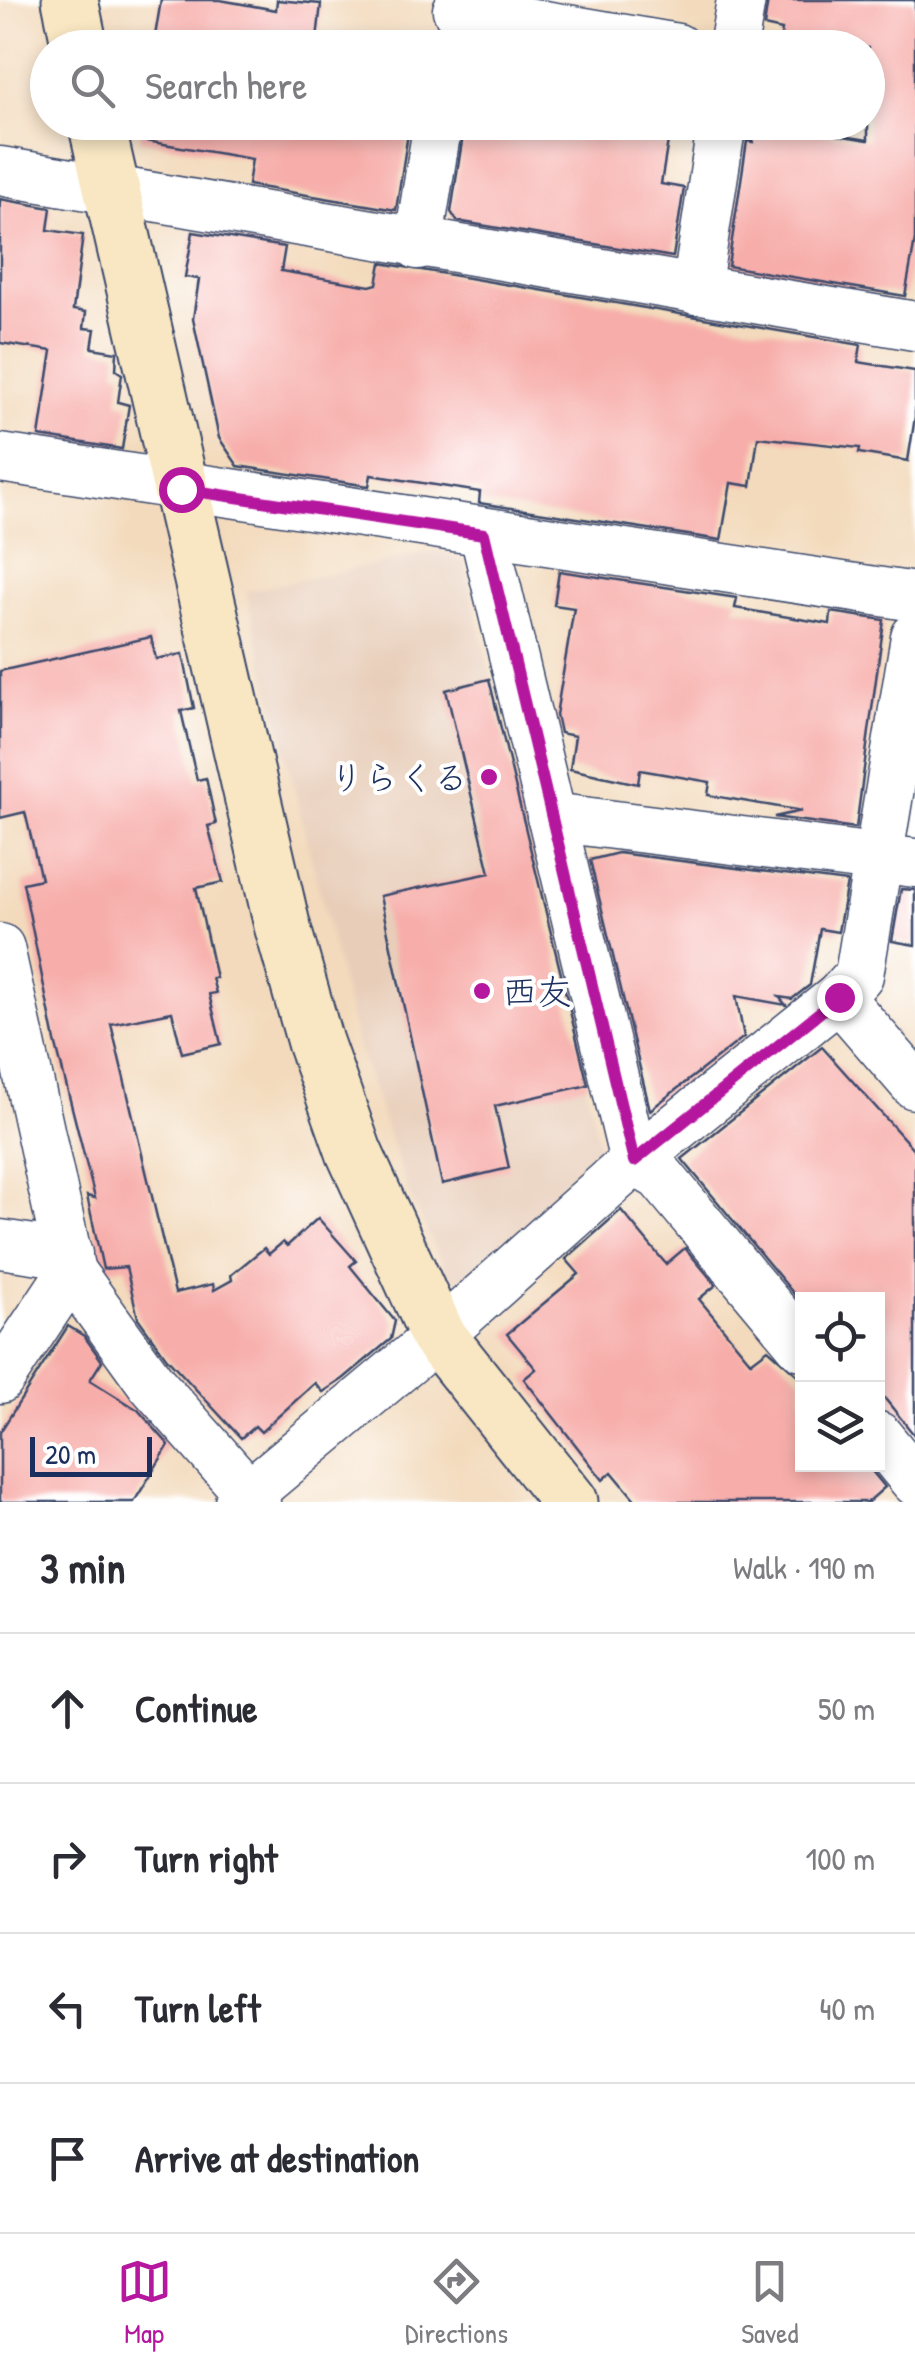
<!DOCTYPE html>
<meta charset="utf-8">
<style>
body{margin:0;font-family:"Patrick Hand","Klee One",sans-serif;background:#f2f2f3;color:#2b2b33}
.controls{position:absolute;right:30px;bottom:30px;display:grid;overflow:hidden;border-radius:0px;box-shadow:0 5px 15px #0003}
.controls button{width:90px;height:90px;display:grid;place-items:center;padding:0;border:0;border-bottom:2px solid #e1e1e2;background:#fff;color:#2b2b33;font:50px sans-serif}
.scale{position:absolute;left:30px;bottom:25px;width:122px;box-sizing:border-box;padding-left:10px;border:5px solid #1b2f5e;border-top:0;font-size:28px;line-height:35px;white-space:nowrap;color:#1b2f5e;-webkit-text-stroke:8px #fff;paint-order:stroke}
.stop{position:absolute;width:30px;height:30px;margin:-22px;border:8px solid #b5179e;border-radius:50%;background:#fff}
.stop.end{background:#b5179e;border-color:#fff;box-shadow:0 2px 10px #0008}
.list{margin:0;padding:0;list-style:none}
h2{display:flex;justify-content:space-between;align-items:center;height:130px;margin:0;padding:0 40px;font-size:42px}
h2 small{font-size:32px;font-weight:400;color:#7c7c81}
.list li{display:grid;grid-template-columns:65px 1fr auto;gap:30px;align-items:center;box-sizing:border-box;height:150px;padding:0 40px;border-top:2px solid #e1e1e2}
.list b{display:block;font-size:38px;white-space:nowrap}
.list em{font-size:32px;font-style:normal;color:#7c7c81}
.icon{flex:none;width:55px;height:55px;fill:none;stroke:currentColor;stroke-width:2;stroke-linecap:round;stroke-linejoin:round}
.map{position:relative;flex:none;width:915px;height:1502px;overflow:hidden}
.search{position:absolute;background:#fff;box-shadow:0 5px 15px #0003;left:30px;right:30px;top:30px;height:110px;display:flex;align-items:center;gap:25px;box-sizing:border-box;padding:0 35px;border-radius:55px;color:#7c7c81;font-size:38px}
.sheet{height:730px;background:#fff}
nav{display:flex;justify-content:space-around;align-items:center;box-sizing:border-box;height:140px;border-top:2px solid #e1e1e2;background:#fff;font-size:28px;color:#7c7c81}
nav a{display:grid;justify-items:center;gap:5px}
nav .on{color:#b5179e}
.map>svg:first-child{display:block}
</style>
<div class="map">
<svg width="915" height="1502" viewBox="0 0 915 1502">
<rect width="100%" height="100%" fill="#fff"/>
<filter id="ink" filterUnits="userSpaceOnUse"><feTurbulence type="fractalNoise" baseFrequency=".01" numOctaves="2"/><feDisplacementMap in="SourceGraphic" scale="20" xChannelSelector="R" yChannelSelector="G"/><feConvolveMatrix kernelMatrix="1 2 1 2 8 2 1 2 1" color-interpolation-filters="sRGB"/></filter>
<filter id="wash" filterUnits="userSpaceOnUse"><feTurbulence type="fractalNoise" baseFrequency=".0048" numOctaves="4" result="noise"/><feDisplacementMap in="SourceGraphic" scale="40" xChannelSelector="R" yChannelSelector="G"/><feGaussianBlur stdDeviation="2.25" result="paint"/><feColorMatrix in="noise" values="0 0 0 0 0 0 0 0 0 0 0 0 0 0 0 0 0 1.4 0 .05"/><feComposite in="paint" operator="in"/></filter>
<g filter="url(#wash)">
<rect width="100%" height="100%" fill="#f3dabc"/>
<!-- built -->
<path fill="#e8ceb9" d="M443,550L464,560L605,1169L475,1287L451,1282L410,1196L357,1045L246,591Z"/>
<g id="blocks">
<!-- building -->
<g fill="#f7aeaa">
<path d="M161,0H220L276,10L277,0L321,4L316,48H153Z"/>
<path d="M768,0H915V240L905,296L728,266L747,141L753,142L756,122L868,140V48H779L782,30L764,26Z"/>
<path d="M141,122H373L409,127L396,210L248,185L252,159L140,140Z"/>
<path d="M465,122H671L661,184L684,188L673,257L457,221L451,212Z"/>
<path d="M0,199L51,208L48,230L83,235L73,310L86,312L84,328L95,329L92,348L117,352L116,370L122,374L118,402L129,405L122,449L39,436L52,351L0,343Z"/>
<path d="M193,232L285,247L281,271L370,286L377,284L381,263L861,345L858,362L915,371V417L908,461L859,453L860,448L758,437L751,486L731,483L721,540L479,503L480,492L371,475L369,486L238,466L219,438L193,319L199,279L185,277Z"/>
<path d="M559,571L737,598L735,608L830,624L831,612L884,620L856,828L774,817L802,811L708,795L710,782L640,770L638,784L570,769L575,736L560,733L556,715L574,608L554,605Z"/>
<path d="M151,637L156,659L183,654L194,708L181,711L197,780L206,778L216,824L208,826L223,882L196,888L216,978H212L216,993L209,994L221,1044L182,1053L172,1012L111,1024L175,1293L213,1284L214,1290L232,1280L231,1275L264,1248L269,1254L283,1242L287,1246L318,1218L356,1261L350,1266L395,1321L391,1339L343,1379L323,1392L315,1383L261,1432L255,1426L241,1438L166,1357L138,1318L126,1267L103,1269L87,1196L95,1198L55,1041L23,883L41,879L25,812L0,818V671Z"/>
<path d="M489,679L588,1085L495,1106L509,1168L442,1184L380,896L490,873L446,690Z"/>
<path d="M618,853L847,882L838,932L820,929L810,985L792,999L779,997L786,1005L736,996L744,1037L650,1110L590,860Z"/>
<path d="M901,889L915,890V945L892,941Z"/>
<path d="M822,1047L915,1151V1436L878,1390V1300H799L682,1159Z"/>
<path d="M621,1210L666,1264L685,1248L716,1285L699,1299L751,1362L768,1349L802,1379V1464H866L885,1487L868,1502H637L612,1472L603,1480L524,1379L536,1369L507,1334L579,1274L566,1259Z"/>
<path d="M68,1326L84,1336L102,1361L90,1380L138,1410L169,1445L134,1502H0V1432Z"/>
</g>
</g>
</g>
<g filter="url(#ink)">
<use href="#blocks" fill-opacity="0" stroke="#3b496c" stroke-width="2.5"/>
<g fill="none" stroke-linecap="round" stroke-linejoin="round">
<defs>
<g id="street">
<path d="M457,10L677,48"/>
<path d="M733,48L741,0"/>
<path d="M0,171L915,326"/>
<path d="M418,245L438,122"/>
<path d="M696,290L722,122"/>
<path d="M0,458L915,597"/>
<path d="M484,534L634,1161L660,1176L802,1346"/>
<path d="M551,817L915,863"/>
<path d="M0,948L71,1272L0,1379"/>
<path d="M839,997L915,1085"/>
<path d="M0,1244L68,1254"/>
<path d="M71,1272L152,1384L256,1502"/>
<path d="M878,1436L915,1481"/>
<path d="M239,1502L438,1336L634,1161L839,997L859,975L915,637"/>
</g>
<g id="secondary">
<path d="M70,0L80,48"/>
<path d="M96,122L282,925L315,1042L354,1152L438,1336L570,1502"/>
</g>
</defs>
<!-- street casing -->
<use href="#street" stroke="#3b496c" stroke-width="51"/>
<!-- secondary casing -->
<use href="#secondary" stroke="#3b496c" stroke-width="59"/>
<!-- street -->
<use href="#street" stroke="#fff" stroke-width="48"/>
<!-- secondary -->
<use href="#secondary" stroke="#f9e7c3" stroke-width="55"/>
</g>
</g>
<g fill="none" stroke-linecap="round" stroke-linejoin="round" filter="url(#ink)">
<!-- route -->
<path stroke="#b5179e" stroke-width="12" d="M181,489L484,534L634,1161L839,997"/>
</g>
<!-- markers -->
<g fill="#b5179e" stroke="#fff" stroke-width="4">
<circle cx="489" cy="777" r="10"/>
<circle cx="482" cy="991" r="10"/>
</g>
<g text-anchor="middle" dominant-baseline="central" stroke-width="8" stroke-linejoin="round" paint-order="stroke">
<!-- poi labels -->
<g font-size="35" fill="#1b2f5e" stroke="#fff" text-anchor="end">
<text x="469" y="777">りらくる</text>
<text x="502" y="991" text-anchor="start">西友</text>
</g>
</g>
</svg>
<div class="controls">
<button><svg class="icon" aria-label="locate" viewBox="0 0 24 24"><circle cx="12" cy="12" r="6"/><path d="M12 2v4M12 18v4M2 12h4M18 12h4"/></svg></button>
<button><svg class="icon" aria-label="layers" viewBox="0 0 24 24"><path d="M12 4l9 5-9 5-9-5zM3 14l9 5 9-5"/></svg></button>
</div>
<div class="scale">20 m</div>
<div class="stop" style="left:181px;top:489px"></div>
<div class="stop end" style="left:839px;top:997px"></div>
<div class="search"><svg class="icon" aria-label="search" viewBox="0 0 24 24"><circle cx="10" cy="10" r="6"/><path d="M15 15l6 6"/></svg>Search here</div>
</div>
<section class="sheet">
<h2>3 min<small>Walk · 190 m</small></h2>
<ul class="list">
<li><svg class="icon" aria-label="ahead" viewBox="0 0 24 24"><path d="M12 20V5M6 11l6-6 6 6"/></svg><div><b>Continue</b></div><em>50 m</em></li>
<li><svg class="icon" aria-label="right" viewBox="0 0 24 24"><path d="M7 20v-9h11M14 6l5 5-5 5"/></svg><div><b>Turn right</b></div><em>100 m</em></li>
<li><svg class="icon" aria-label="left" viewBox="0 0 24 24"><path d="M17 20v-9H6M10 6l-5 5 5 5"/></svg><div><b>Turn left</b></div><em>40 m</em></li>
<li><svg class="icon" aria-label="arrive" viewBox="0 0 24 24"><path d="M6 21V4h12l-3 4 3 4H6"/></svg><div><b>Arrive at destination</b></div></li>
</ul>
</section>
<nav>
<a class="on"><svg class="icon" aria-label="map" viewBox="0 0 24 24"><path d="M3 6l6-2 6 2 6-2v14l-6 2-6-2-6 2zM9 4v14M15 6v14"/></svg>Map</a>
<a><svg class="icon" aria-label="directions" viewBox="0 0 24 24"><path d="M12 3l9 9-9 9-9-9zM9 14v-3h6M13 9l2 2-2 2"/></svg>Directions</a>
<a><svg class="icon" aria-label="saved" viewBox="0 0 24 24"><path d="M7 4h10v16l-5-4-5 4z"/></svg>Saved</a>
</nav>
